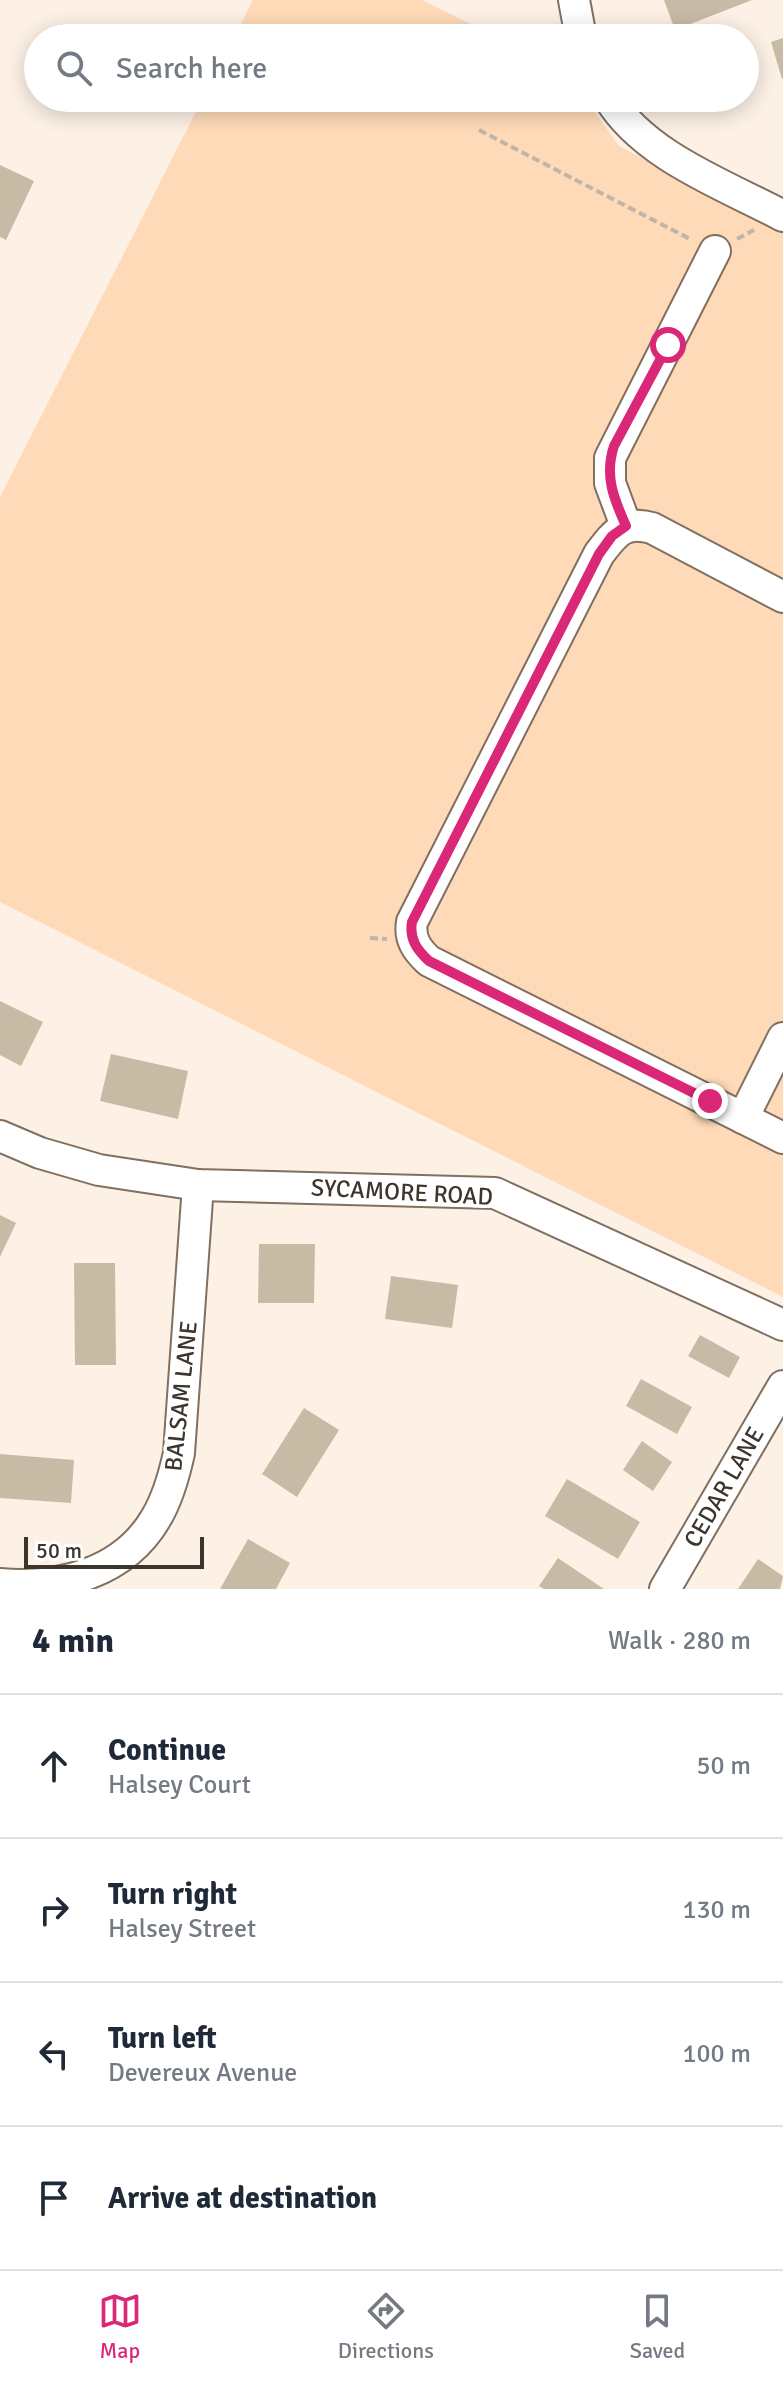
<!DOCTYPE html>
<meta charset="utf-8">
<style>
body{margin:0;font-family:Signika,sans-serif;background:#f2f2f3;color:#1f2937}
.scale{position:absolute;left:24px;bottom:20px;width:180px;box-sizing:border-box;padding-left:8px;border:4px solid #3c352e;border-top:0;font-size:22px;line-height:28px;white-space:nowrap;color:#3c352e;-webkit-text-stroke:6px #fff;paint-order:stroke}
.stop{position:absolute;width:24px;height:24px;margin:-18px;border:6px solid #db2777;border-radius:50%;background:#fff}
.stop.end{background:#db2777;border-color:#fff;box-shadow:0 2px 8px #0008}
.list{margin:0;padding:0;list-style:none}
h2{display:flex;justify-content:space-between;align-items:center;height:104px;margin:0;padding:0 32px;font-size:34px}
h2 small{font-size:26px;font-weight:400;color:#747a83}
.list li{display:grid;grid-template-columns:52px 1fr auto;gap:24px;align-items:center;box-sizing:border-box;height:144px;padding:0 32px;border-top:2px solid #e0e1e3}
.list b{display:block;font-size:30px;white-space:nowrap}
.list p{margin:0;font-size:26px;white-space:nowrap;color:#747a83}
.list em{font-size:26px;font-style:normal;color:#747a83}
.icon{flex:none;width:44px;height:44px;fill:none;stroke:currentColor;stroke-width:2;stroke-linecap:round;stroke-linejoin:round}
.map{position:relative;flex:none;width:783px;height:1589px;overflow:hidden}
.search{position:absolute;background:#fff;box-shadow:0 4px 20px #0003;left:24px;right:24px;top:24px;height:88px;display:flex;align-items:center;gap:20px;box-sizing:border-box;padding:0 28px;border-radius:44px;color:#747a83;font-size:30px}
.sheet{height:680px;background:#fff}
nav{display:flex;justify-content:space-around;align-items:center;box-sizing:border-box;height:112px;border-top:2px solid #e0e1e3;background:#fff;font-size:22px;color:#747a83}
nav a{display:grid;justify-items:center;gap:4px}
nav .on{color:#db2777}
.map>svg:first-child{display:block}
</style>
<div class="map">
<svg width="783" height="1589" viewBox="0 0 783 1589">
<rect width="100%" height="100%" fill="#fdf1e6"/>
<!-- green -->
<g fill="#fedab8">
<path d="M253,0H422L499,38H234Z"/>
<path d="M203,98H585L619,146L783,233V1297L0,902V497Z"/>
</g>
<!-- building -->
<g fill="#c8bba6">
<path d="M664,0H752L675,30Z"/>
<path d="M61,24L92,38H54Z"/>
<path d="M783,38V79H782L771,42Z"/>
<path d="M0,165L34,181L6,240L0,237Z"/>
<path d="M0,1001L43,1022L21,1066L0,1055Z"/>
<path d="M111,1054L188,1071L178,1119L100,1101Z"/>
<path d="M0,1215L16,1223L0,1257Z"/>
<path d="M259,1244H315L314,1303H258Z"/>
<path d="M74,1263H115L116,1365H75Z"/>
<path d="M391,1276L458,1285L452,1328L385,1319Z"/>
<path d="M700,1335L740,1357L729,1378L688,1356Z"/>
<path d="M641,1379L692,1407L677,1434L626,1406Z"/>
<path d="M304,1408L339,1430L297,1497L262,1474Z"/>
<path d="M642,1441L672,1462L653,1491L623,1470Z"/>
<path d="M0,1454L74,1460L71,1503L0,1498Z"/>
<path d="M567,1479L640,1522L618,1559L545,1516Z"/>
<path d="M248,1539L290,1563L276,1589H220Z"/>
<path d="M558,1558L604,1589H544L539,1586Z"/>
<path d="M758,1559L783,1576L780,1589H738Z"/>
</g>
<g fill="none" stroke-linecap="round" stroke-linejoin="round">
<defs>
<g id="minor">
<path d="M574,0L581,38"/>
<path d="M609,98C644,156 725,185 783,216"/>
<path d="M626,526L610,483V458L715,251"/>
<path d="M783,597L652,528C624,520 615,533 599,554L412,922C409,939 417,950 429,961L783,1138"/>
<path d="M743,1118L783,1038"/>
<path d="M0,1136L40,1153L99,1170L198,1185L495,1193L783,1325"/>
<path d="M0,1584C61,1589 124,1573 156,1518C168,1498 174,1476 179,1453L198,1185"/>
<path d="M665,1589L783,1386"/>
</g>
</defs>
<!-- minor casing -->
<use href="#minor" stroke="#816f5f" stroke-width="34"/>
<!-- path -->
<g stroke="#c0b5ab" stroke-width="4" stroke-dasharray="8 4" stroke-linecap="butt">
<path d="M479,130L690,239"/>
<path d="M737,239L754,230"/>
<path d="M370,938L387,939"/>
</g>
<!-- minor -->
<use href="#minor" stroke="#fff" stroke-width="30"/>
</g>
<g fill="none" stroke-linecap="round" stroke-linejoin="round">
<!-- route -->
<path stroke="#db2777" stroke-width="10" d="M668,345L614,446C604,476 614,499 626,526L612,536L599,554L412,922C409,939 417,950 429,961L710,1101"/>
</g>
<g text-anchor="middle" dominant-baseline="central" stroke-width="7" stroke-linejoin="round" paint-order="stroke">
<!-- street labels -->
<g font-size="24" fill="#3c352e" stroke="#fff">
<text transform="translate(402 1192) rotate(3)">SYCAMORE ROAD</text>
<text transform="translate(181 1396) rotate(-84)">BALSAM LANE</text>
<text transform="translate(724 1487) rotate(-60)">CEDAR LANE</text>
</g>
</g>
</svg>
<div class="scale">50 m</div>
<div class="stop" style="left:668px;top:345px"></div>
<div class="stop end" style="left:710px;top:1101px"></div>
<div class="search"><svg class="icon" aria-label="search" viewBox="0 0 24 24"><circle cx="10" cy="10" r="6"/><path d="M15 15l6 6"/></svg>Search here</div>
</div>
<section class="sheet">
<h2>4 min<small>Walk · 280 m</small></h2>
<ul class="list">
<li><svg class="icon" aria-label="ahead" viewBox="0 0 24 24"><path d="M12 20V5M6 11l6-6 6 6"/></svg><div><b>Continue</b><p>Halsey Court</p></div><em>50 m</em></li>
<li><svg class="icon" aria-label="right" viewBox="0 0 24 24"><path d="M7 20v-9h11M14 6l5 5-5 5"/></svg><div><b>Turn right</b><p>Halsey Street</p></div><em>130 m</em></li>
<li><svg class="icon" aria-label="left" viewBox="0 0 24 24"><path d="M17 20v-9H6M10 6l-5 5 5 5"/></svg><div><b>Turn left</b><p>Devereux Avenue</p></div><em>100 m</em></li>
<li><svg class="icon" aria-label="arrive" viewBox="0 0 24 24"><path d="M6 21V4h12l-3 4 3 4H6"/></svg><div><b>Arrive at destination</b></div></li>
</ul>
</section>
<nav>
<a class="on"><svg class="icon" aria-label="map" viewBox="0 0 24 24"><path d="M3 6l6-2 6 2 6-2v14l-6 2-6-2-6 2zM9 4v14M15 6v14"/></svg>Map</a>
<a><svg class="icon" aria-label="directions" viewBox="0 0 24 24"><path d="M12 3l9 9-9 9-9-9zM9 14v-3h6M13 9l2 2-2 2"/></svg>Directions</a>
<a><svg class="icon" aria-label="saved" viewBox="0 0 24 24"><path d="M7 4h10v16l-5-4-5 4z"/></svg>Saved</a>
</nav>
